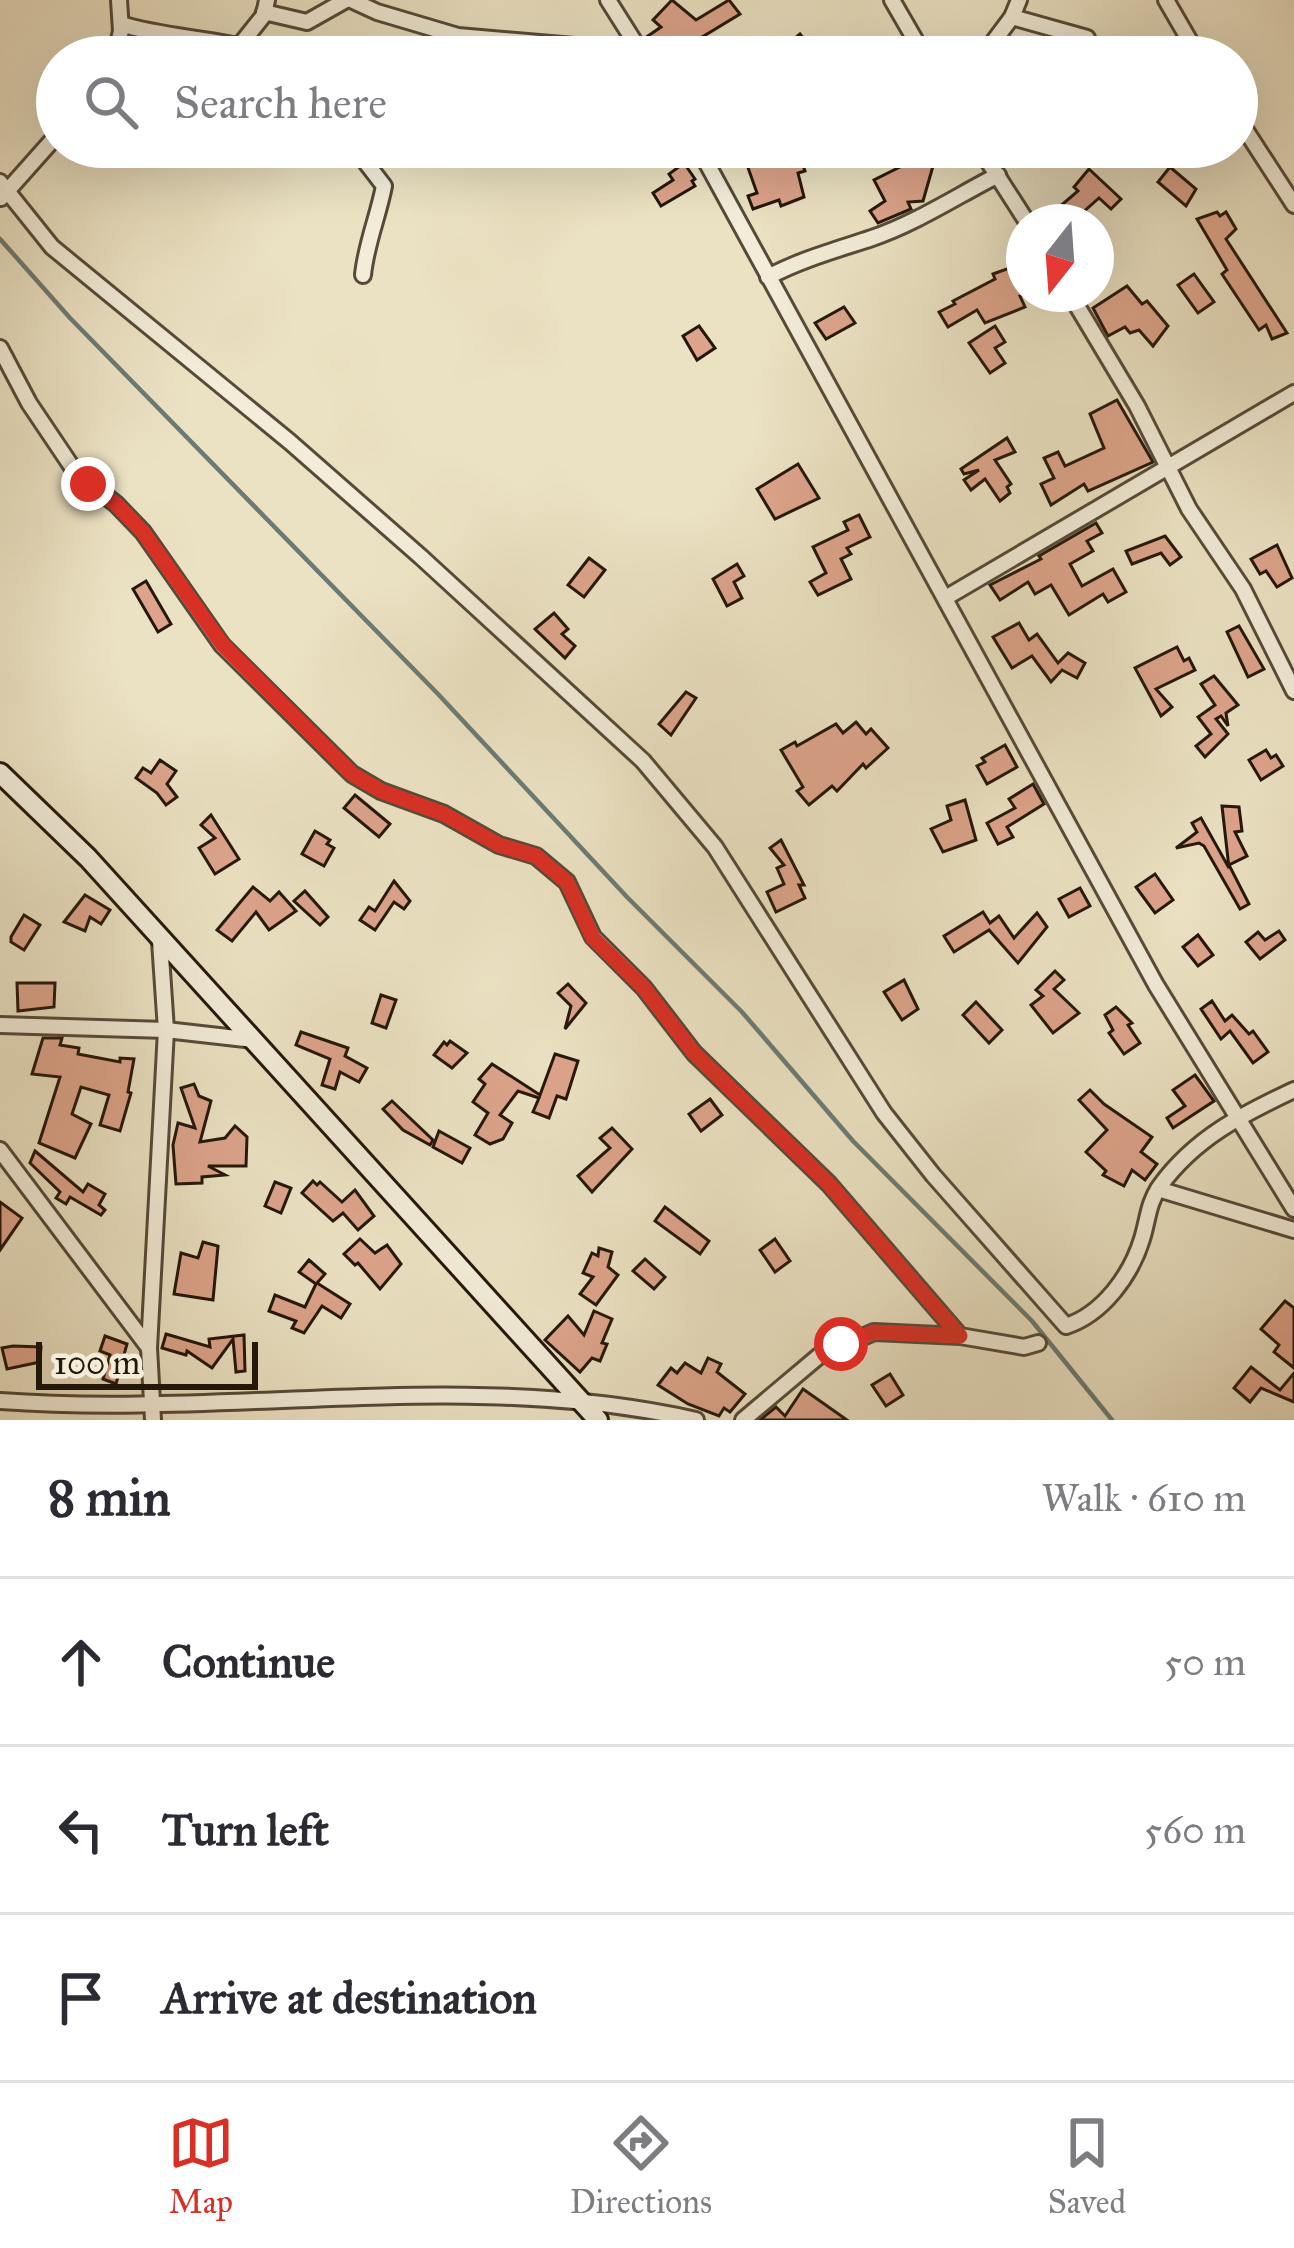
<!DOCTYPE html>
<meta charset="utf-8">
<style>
body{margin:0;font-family:"IM FELL Great Primer",serif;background:#f7f7f7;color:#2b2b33}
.compass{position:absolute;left:1006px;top:204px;width:108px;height:108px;border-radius:50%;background:#fff;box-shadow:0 12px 48px #0002;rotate:197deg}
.scale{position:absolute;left:36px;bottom:30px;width:222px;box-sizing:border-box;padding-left:12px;border:6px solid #25170a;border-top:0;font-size:33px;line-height:42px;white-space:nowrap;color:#25170a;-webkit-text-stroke:9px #f2ecd8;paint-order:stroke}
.stop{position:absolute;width:36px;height:36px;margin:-27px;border:9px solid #d93025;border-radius:50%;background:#fff}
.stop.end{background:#d93025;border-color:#fff;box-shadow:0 3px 12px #0008}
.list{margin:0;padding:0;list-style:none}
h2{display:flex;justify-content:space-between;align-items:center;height:156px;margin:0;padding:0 48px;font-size:51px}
h2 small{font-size:39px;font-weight:400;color:#7c7c81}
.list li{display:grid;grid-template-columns:78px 1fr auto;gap:36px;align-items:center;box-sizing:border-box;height:168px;padding:0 48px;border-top:3px solid #e1e1e2}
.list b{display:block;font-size:45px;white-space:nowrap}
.list em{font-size:39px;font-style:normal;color:#7c7c81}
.icon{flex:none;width:66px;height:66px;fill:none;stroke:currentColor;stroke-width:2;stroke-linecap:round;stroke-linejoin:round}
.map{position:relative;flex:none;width:1294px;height:1420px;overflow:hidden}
.search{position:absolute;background:#fff;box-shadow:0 12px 48px #0002;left:36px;right:36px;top:36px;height:132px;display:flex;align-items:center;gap:30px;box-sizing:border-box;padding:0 42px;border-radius:66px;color:#7c7c81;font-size:45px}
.sheet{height:660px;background:#fff}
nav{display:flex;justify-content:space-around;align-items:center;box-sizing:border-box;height:168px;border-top:3px solid #e1e1e2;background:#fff;font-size:33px;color:#7c7c81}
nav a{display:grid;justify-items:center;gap:6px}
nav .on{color:#d93025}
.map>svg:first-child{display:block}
</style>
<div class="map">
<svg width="1294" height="1420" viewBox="0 0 1294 1420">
<rect width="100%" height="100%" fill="#ebe2c3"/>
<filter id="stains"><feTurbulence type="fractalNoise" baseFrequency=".00167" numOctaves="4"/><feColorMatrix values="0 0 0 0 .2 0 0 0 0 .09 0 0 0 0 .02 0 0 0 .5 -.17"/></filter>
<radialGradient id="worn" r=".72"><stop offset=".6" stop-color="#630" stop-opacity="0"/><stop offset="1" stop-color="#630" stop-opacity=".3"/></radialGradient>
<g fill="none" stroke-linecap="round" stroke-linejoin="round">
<!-- stream -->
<path stroke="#6b7b73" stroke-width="4.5" d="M0,239L70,318L438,694L627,897L742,1012L853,1141L1032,1321L1112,1420"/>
</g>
<!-- building -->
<g fill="#dda48b" stroke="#25170a" stroke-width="3">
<path d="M672,0L696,20L729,0L740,14L694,42L705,57H655L645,38L661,27L653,20Z"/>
<path d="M800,34L818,57H772L787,45Z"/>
<path d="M768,147H797L805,171L798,173L804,197L781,206L779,200L753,209L748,196L757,193L746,162L770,153Z"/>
<path d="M925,147H944L949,156L933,166L923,201L908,202L911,209L878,223L870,211L885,201L874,180L922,156L919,151Z"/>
<path d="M684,163L695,179L692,181L695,186L661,206L653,193L673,180L669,174Z"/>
<path d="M1170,167L1196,189L1186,206L1158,182Z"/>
<path d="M1089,169L1121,199L1111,209L1099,198L1072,222H1038L1037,217L1056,207L1057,209L1078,191L1074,187Z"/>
<path d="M1217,212L1220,216L1226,212L1236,229L1226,239L1287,333L1272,339L1266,325L1259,330L1222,274L1227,270L1197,219Z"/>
<path d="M1018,265L1024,280V295L1020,296L1025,307L985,323L977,310L948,327L939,312L955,304L953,301L995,279L993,274Z"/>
<path d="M1194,274L1214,302L1198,313L1178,285Z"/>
<path d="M1127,286L1142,304L1147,301L1168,326L1153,346L1139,330L1130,333L1125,327L1108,336L1093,308Z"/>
<path d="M844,307L855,323L826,339L815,323Z"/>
<path d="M699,326L715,348L697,360L683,336Z"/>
<path d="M995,326L1005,342L995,348L1005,363L990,373L969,343Z"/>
<path d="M1117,400L1153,462L1088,491L1084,484L1051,505L1041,484L1054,478L1044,458L1058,452L1065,466L1104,448L1090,414Z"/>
<path d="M1007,438L1015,452L995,460L1011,484L1007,487L1010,493L1000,501L985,479L971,490L964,480L979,470L964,474L961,469Z"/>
<path d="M798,464L819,498L775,519L757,489Z"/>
<path d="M859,515L870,537L847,548L851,554L841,559L851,579L818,595L810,582L826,573L813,547L848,530L844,522Z"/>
<path d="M1096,523L1102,533L1087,541L1093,551L1070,564L1082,586L1113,569L1126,592L1108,602L1103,594L1069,615L1051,585L1035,594L1028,582L1000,600L990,585L1041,559L1039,556Z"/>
<path d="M1165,536L1181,557L1170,565L1161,553L1132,564L1126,551Z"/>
<path d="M1277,545L1292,578L1277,587L1266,571L1260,574L1251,559Z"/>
<path d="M589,558L605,570L584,597L568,585Z"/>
<path d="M737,564L744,576L734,582L742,598L727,606L713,579Z"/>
<path d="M146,581L171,624L158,632L133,589Z"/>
<path d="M554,613L568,629L562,634L575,646L565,658L535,629Z"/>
<path d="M1019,623L1029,640L1037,634L1058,663L1068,653L1085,663L1077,678L1062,670L1051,682L1032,656L1012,668L993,637Z"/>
<path d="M1239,626L1264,669L1248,677L1227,632Z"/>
<path d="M1177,647L1184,661L1189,658L1195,670L1156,689L1172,707L1161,716L1135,668Z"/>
<path d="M1214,676L1238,705L1226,713L1228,726L1221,716L1216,719L1228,734L1205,757L1196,746L1211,734L1198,717L1215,705L1201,684Z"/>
<path d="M686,692L696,698L671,735L659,724Z"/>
<path d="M856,722L866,734L871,729L888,748L866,768L863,764L837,791L832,786L809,805L797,791L803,787L781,750L795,742L797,746L836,724L843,733Z"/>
<path d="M1005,745L1017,767L987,784L977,766L985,762L982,758Z"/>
<path d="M1266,750L1271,758L1276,755L1283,766L1261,780L1249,760Z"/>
<path d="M160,760L176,771L167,784L177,797L166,805L157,793L136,778L143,768L151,773Z"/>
<path d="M1033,784L1044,804L1007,827L1013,837L998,844L987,823L1015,808L1009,799Z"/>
<path d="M355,795L390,824L379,837L344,808Z"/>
<path d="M965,800L976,840L943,852L931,829L951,820L947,806Z"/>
<path d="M1222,806L1239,807L1242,831L1235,832L1247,856L1229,865L1249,904L1240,909L1204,846L1199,843L1176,848L1197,832L1192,823L1201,818L1229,868Z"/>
<path d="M211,815L239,859L215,874L199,848L215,838L201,825Z"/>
<path d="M315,831L330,840L327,844L334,848L324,866L302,854Z"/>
<path d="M781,840L804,885H799L805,898L776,912L767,892L784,884L777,868L784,865L770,848Z"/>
<path d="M1155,874L1173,900L1155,913L1136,887Z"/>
<path d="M394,881L410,901L404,909L394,902L375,930L360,920L369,907L375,911Z"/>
<path d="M253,887L270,901L279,892L296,911L269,930L256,912L232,941L217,930Z"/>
<path d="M1080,888L1090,906L1069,917L1059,899Z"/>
<path d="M305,891L328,917L320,925L294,901Z"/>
<path d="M85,895L110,910L101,924L90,917L85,931L64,922Z"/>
<path d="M983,912L990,923L999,916L1014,938L1037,913L1047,927L1018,963L989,930L954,952L944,936Z"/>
<path d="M24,915L40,925L24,950L11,942V937Z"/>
<path d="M1279,931L1285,940L1260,959L1246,942L1258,932L1265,940Z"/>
<path d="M1198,935L1213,955L1198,966L1183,947Z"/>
<path d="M1055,971L1064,980L1054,989L1079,1013L1053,1033L1031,1005L1043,996L1036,990Z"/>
<path d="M904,980L918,1009L902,1020L884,992Z"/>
<path d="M17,983H55L54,1007L18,1011Z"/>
<path d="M568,984L586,1003L565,1029L571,1006L558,993Z"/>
<path d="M381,995L396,1000L386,1028L372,1023Z"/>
<path d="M1212,1001L1225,1021L1232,1015L1249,1034L1253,1031L1268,1052L1253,1063L1230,1031L1221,1039L1201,1009Z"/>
<path d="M976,1002L1002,1030L989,1043L963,1015Z"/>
<path d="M1116,1007L1132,1023L1128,1025L1140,1043L1124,1054L1109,1033L1113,1030L1105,1015Z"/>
<path d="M301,1032L348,1048L345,1056L367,1068L359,1082L340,1072L335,1089L322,1085L330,1059L296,1045Z"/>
<path d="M43,1038H62L60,1045L79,1048L78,1054L120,1062V1058L134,1059L128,1092L131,1093L120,1131L100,1125L109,1095L81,1087L72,1114L91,1124L75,1158L39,1143L60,1077L32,1074Z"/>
<path d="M450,1041L467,1053L452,1068L434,1055L444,1042L447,1045Z"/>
<path d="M555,1054L578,1061L566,1099L557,1096L549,1118L533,1112L539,1098L518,1091L500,1115L512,1123L503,1139L490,1144L475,1135L488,1113L473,1102L485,1084L479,1079L492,1064L540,1095Z"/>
<path d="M1195,1075L1214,1101L1173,1128L1167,1118L1185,1106L1173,1090Z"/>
<path d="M194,1084L199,1096L211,1101L200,1142L225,1138L235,1126L247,1137L246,1166H208L225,1175L202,1177V1183L176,1184L173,1145L178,1123L195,1128L181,1088Z"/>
<path d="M1090,1090L1104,1104L1152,1137L1141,1152L1157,1164L1145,1180L1132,1170L1124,1186L1103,1175L1106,1171L1086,1152L1107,1130L1079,1100Z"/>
<path d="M710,1099L722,1115L701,1131L689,1114Z"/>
<path d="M392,1101L433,1140L430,1145L403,1130L383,1109Z"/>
<path d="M612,1128L632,1149L592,1192L578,1176L610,1148L600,1138Z"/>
<path d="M439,1131L470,1148L462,1163L433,1147Z"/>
<path d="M35,1151L83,1192L88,1184L105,1194L99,1205L105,1210L101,1215L70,1197L66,1204L56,1198L60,1192L30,1163Z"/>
<path d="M313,1181L317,1185L320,1182L342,1202L355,1190L374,1216L358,1230L343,1213L333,1221L302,1193Z"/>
<path d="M275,1182L291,1188L281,1213L265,1206Z"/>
<path d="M0,1202L22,1218L0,1250Z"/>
<path d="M665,1207L709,1241L700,1254L655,1221Z"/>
<path d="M360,1239L375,1253L387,1245L401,1264L380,1289L358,1263L355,1265L344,1254Z"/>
<path d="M775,1239L790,1261L775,1272L760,1250Z"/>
<path d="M203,1242L218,1246L213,1300L174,1294L181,1253L198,1258Z"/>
<path d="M599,1248L612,1252L608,1267L618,1275L596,1305L580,1294L593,1277L583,1273L592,1253L598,1256Z"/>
<path d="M645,1259L665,1277L654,1289L633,1271Z"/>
<path d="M309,1260L325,1274L317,1283L350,1304L341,1318L322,1306L304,1333L292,1328L296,1321L269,1311L275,1295L305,1307L316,1284L299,1272Z"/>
<path d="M1285,1301L1294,1308V1368L1274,1352L1279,1345L1261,1329Z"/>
<path d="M594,1311L612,1319L602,1343L607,1344L600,1361L592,1358L580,1372L545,1340L568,1316L584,1335Z"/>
<path d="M166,1334L210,1347L209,1339L244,1335L245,1371L236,1372L233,1339L212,1368L187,1351L186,1355L162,1348Z"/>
<path d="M105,1336L127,1344L116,1384L103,1379L110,1355L100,1351Z"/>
<path d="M13,1346L41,1347L40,1362L7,1369L2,1348Z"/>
<path d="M708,1358L721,1364L717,1372L745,1394L730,1412L724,1408L719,1416L688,1404L658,1385L671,1368L677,1373L685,1363L701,1373Z"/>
<path d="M1251,1367L1280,1390L1294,1373V1402L1261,1388L1250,1402L1234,1388Z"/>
<path d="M890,1374L903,1395L886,1406L872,1385Z"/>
<path d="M803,1389L847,1420H760L776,1407L785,1416Z"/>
</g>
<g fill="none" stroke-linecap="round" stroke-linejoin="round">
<defs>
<g id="street">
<path d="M351,0L377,12L458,36L586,47L632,57"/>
<path d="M608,0L644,57"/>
<path d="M892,0L925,57"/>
<path d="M1166,0L1199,57"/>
<path d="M264,12L307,22L346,0"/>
<path d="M1012,17L1087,38"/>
<path d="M121,24C171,40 224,37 272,57"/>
<path d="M240,45L264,15L267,0"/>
<path d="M115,57L121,31L119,0"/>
<path d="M982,57L1012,17L1019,0"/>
<path d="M1237,117L1294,205"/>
<path d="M354,147L384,186C378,217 366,244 363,275"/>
<path d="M698,147L1156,985L1294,1209"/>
<path d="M979,147L1027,222"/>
<path d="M0,182L52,247L290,442L421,557L643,761L715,847L884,1113L933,1175L1066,1326C1103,1314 1131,1275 1142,1239C1148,1220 1148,1203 1160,1186C1195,1138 1241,1115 1294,1090"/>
<path d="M1,198L57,135"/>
<path d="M768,277C802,259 836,250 872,238C916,223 957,196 998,175"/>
<path d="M1070,294L1137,406L1189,509L1243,589L1294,691"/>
<path d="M0,348L29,403L76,473L116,504L143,532L222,645L352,774L381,791L444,814L499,845L536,856L567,882L593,937L644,988L694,1053L829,1184L960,1336"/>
<path d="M947,597L1294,393"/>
<path d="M0,1025L166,1030L254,1040"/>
<path d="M0,1150L149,1348"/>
<path d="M1158,1189L1294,1230"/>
<path d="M0,1401C232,1418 468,1368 696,1420"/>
<path d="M153,1420L149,1348L166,1030L160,941"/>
<path d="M743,1420L819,1356L874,1332L960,1336L1024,1347L1038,1343"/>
</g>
<path id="secondary" d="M0,773L88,858L598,1420"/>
</defs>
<!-- street casing -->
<use href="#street" stroke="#564a38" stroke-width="20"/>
<!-- secondary casing -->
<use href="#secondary" stroke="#25170a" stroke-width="24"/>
<!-- street -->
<use href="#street" stroke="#f2ecd8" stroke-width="14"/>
<!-- secondary -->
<use href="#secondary" stroke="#f2ecd8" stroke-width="18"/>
</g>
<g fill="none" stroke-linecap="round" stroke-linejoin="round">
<!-- route -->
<path stroke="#d93025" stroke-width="15" d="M88,484L116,504L143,532L222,644L352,774L381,791L444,814L499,845L536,856L567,882L593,938L644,988L694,1053L829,1184L960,1336L874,1332L841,1344"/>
</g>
<rect width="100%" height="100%" filter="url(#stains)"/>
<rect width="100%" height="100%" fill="url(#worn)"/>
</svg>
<svg class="compass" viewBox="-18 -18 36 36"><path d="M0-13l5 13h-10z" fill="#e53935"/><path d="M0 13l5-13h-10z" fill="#7c7c81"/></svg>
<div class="scale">100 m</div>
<div class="stop" style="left:841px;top:1344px"></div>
<div class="stop end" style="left:88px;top:484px"></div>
<div class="search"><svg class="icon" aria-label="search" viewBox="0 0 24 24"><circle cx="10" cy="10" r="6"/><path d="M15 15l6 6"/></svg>Search here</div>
</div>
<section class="sheet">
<h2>8 min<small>Walk · 610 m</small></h2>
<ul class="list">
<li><svg class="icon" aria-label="ahead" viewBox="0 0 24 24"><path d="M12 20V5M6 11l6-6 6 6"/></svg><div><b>Continue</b></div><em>50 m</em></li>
<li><svg class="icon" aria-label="left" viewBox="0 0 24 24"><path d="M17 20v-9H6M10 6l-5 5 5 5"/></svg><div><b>Turn left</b></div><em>560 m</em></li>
<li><svg class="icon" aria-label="arrive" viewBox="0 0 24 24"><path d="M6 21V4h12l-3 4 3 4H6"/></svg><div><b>Arrive at destination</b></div></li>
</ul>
</section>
<nav>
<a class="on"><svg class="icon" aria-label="map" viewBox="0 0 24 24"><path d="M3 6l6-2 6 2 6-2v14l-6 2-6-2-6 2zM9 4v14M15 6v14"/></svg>Map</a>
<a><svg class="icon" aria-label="directions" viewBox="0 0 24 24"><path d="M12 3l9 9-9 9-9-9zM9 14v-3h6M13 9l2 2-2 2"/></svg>Directions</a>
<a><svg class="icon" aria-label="saved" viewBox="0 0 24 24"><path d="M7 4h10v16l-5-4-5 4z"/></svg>Saved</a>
</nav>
